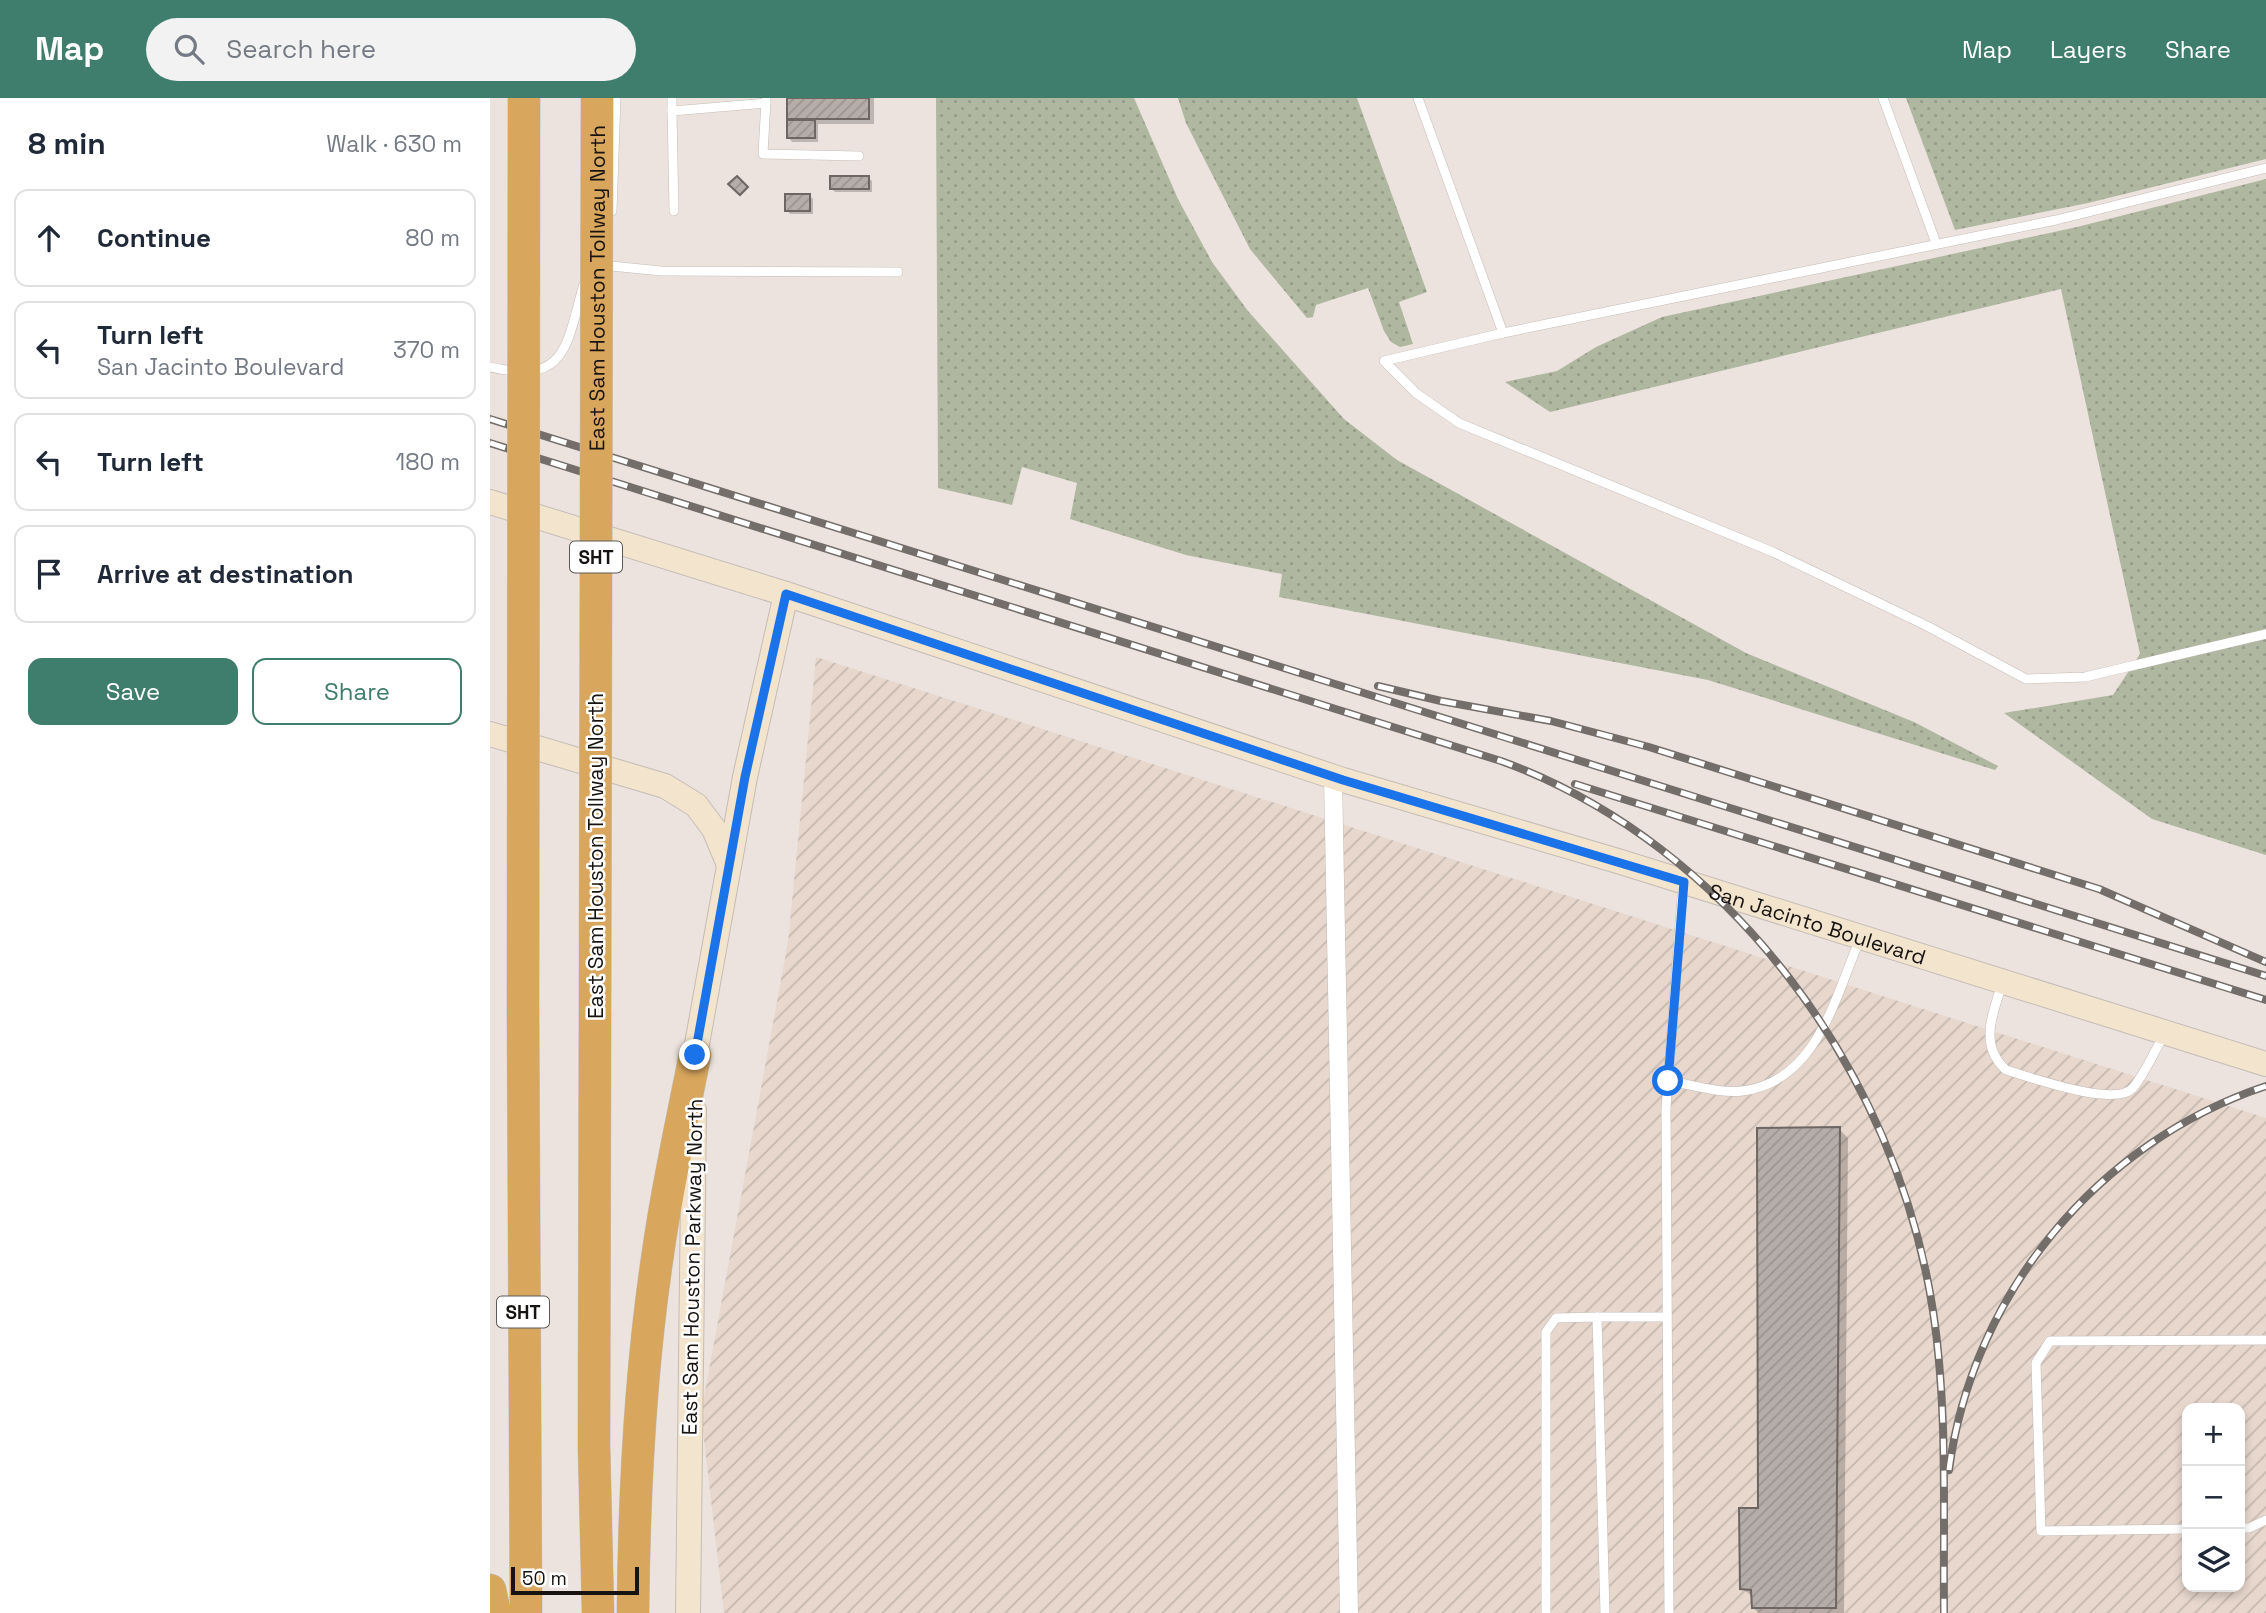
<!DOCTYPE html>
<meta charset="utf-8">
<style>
body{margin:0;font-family:"Space Grotesk",sans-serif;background:#f2f2f3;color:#1f2937}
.controls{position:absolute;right:21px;bottom:21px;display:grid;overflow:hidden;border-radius:14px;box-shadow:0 4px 10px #0003}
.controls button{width:63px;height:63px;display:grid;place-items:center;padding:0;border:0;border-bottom:2px solid #e0e1e3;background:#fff;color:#1f2937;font:35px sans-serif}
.scale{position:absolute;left:21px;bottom:18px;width:128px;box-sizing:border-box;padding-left:7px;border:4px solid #161311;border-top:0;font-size:19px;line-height:24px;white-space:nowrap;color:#161311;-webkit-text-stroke:5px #fff;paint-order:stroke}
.stop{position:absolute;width:21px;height:21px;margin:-16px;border:5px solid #1a73e8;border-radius:50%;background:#fff}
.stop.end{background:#1a73e8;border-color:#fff;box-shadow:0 2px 7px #0008}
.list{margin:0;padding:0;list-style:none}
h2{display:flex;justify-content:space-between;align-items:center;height:91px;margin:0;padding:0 28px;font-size:30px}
h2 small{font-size:23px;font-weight:400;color:#747a83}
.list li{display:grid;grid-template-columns:46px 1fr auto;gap:21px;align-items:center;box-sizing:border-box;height:98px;margin:0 14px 14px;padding:0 14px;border:2px solid #e0e1e3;border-radius:14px}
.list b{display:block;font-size:26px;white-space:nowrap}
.list p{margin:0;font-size:23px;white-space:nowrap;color:#747a83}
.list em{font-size:23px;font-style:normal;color:#747a83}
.actions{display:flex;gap:14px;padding:21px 28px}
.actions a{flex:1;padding:16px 0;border:2px solid #3f7e6c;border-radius:14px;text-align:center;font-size:24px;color:#3f7e6c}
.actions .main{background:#3f7e6c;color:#fff}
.icon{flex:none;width:38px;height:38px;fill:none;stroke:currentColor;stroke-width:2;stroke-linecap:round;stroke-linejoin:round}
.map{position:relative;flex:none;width:1776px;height:1515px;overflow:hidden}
header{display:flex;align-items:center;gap:42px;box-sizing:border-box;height:98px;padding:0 35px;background:#3f7e6c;color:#fff}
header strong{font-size:33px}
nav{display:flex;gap:38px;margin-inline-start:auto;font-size:24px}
.search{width:490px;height:63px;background:#f2f2f3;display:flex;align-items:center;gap:18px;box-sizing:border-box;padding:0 24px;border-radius:38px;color:#747a83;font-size:26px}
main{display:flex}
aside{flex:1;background:#fff}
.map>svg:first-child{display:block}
</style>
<header>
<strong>Map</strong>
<div class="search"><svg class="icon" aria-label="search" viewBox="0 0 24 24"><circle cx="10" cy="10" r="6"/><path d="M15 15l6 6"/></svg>Search here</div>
<nav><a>Map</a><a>Layers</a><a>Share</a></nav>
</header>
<main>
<aside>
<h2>8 min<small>Walk · 630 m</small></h2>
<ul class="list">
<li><svg class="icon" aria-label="ahead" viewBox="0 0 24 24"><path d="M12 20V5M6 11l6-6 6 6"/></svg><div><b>Continue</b></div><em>80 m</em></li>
<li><svg class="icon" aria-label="left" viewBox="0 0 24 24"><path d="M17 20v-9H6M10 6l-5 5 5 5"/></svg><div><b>Turn left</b><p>San Jacinto Boulevard</p></div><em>370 m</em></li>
<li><svg class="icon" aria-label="left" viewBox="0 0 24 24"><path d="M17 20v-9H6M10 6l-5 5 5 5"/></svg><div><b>Turn left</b></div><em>180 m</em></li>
<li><svg class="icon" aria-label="arrive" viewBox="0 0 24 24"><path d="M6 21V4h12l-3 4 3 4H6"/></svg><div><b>Arrive at destination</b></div></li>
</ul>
<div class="actions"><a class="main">Save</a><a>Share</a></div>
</aside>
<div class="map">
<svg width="1776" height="1515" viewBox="0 0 1776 1515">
<defs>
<pattern id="industrial-furrows" width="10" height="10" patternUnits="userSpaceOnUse" patternTransform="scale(1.75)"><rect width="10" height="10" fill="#e7d7cd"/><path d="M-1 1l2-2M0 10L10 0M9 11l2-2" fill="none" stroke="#c5b8af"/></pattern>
<pattern id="grass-dots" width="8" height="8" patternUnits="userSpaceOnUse" patternTransform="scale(1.75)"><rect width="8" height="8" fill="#afb7a0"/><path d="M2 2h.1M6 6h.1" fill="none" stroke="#969c89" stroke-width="1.8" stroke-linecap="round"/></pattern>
<pattern id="building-hatch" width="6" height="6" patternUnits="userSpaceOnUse" patternTransform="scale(1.75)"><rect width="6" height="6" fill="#b5ada8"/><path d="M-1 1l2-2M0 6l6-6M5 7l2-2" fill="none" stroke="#9b9490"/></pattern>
</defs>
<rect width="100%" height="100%" fill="#ece3de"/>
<!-- industrial -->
<path fill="url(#industrial-furrows)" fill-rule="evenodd" d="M326,559L1776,1020V1515H234L211,1315L298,844ZM1697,1310H1750V1489H1697Z"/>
<!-- grass -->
<g fill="url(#grass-dots)">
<path d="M446,0H644L688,101L722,164L758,213L854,321L907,362L1256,555L1424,624L1508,668L1505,672L1218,582L789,499L792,476L696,457L580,421L587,385L532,369L522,407L448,390Z"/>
<path d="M688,0H867L937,194L909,204L923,246L910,249L901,244L894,233L878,190L826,207L823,219L817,220L760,151L696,25Z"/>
<path d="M1416,0H1776V61L1598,105L1465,132Z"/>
<path d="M1776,81V757L1662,721L1514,615L1623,597L1650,556L1571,191L1060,314L1015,284L1067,273L1106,249L1172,219L1587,129Z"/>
</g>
<!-- shadow -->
<g fill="#0003">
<path d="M299,0H384V26H328V44H302L299,40L303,24L299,20Z"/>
<path d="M378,80L382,83V94H345L341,90Z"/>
<path d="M319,97L323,101V116H300L297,112Z"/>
<path d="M1349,1031L1358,1040L1354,1515H1269L1263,1510V1499L1252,1490Z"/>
</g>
<!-- building -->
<g fill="url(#building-hatch)" stroke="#6e6662" stroke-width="2">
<rect x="297" y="0" width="82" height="21"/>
<rect x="297" y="22" width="28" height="18"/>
<path d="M247,78L258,89L250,97L238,86Z"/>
<rect x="340" y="78" width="39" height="13"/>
<rect x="295" y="96" width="25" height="17"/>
<path d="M1350,1029L1346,1510H1262L1261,1492L1250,1491L1249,1410H1268L1267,1030Z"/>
</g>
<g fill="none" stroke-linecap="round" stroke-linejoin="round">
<defs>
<g id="service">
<path d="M182,0V13"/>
<path d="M928,0L1013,235"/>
<path d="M1393,0L1446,145"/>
<path d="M276,2L273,56L369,58"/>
<path d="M1776,70L1566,122L1013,235L894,263L926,295L969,325L1283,454L1437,528L1536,581L1595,579L1776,536"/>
<path d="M122,113L126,0"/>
<path d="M184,113L182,13L276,5"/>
<path d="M111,167L171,173L408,174"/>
<path d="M0,269C78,287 76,247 94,186"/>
<path d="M1512,886C1502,918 1489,947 1516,972C1540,979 1625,1010 1643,990C1655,975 1664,954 1674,937"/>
<path d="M1178,983C1201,986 1230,996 1252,993C1327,984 1345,899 1370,841"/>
<path d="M1750,1430H1759L1776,1422"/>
<path d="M1697,1431L1551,1433L1546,1265L1560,1243L1776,1242"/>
<path d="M1056,1515V1234L1066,1220L1107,1219"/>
<path d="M1115,1515L1107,1219H1177"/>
<path d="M1179,1515L1176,1010L1193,786"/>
</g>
<path id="minor" d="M843,679L859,1515"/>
<g id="secondary">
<path id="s1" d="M0,404L296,496L853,682L1131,764L1776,966"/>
<path d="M0,636L175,688L206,707L224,731L239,767"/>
<path d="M204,975L205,957L255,679L296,496"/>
<path d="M198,1515L204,1012"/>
</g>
<g id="motorway">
<path d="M33,914L36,1515"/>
<path d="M105,918L104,1348L108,1515"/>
<path d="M0,1492L5,1515"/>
<path d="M143,1515C144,1395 150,1274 168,1155C177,1089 192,1023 205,957"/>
</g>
</defs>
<!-- service casing -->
<use href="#service" stroke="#c4bcb6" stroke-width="10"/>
<!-- minor casing -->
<use href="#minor" stroke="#c4bcb6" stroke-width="19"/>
<!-- secondary casing -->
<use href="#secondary" stroke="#c4bcb6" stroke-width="26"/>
<!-- motorway casing -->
<use href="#motorway" stroke="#c2c2c1" stroke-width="33"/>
<!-- service -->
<use href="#service" stroke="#fff" stroke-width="9"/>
<!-- minor -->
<use href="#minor" stroke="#fff" stroke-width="18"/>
<!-- secondary -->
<use href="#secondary" stroke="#f3e4ce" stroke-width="24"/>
<!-- motorway -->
<use href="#motorway" stroke="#d8a65c" stroke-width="32"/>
<defs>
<g id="rail">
<path d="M0,321L1776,878"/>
<path d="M0,345L1011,663C1240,746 1407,976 1443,1213C1458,1312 1453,1415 1454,1515"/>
<path d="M888,588L951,603L1061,623L1159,649L1609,791L1776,864"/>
<path d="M1085,686L1776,902"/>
<path d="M1459,1372C1482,1196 1608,1044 1776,988"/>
</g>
</defs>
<!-- rail casing -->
<use href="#rail" stroke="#746e6b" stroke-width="8"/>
<!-- rail -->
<use href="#rail" stroke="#fff" stroke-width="5" stroke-dasharray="16" stroke-linecap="butt"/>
<defs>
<g id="motorway-bridge">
<path d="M33,914L34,0"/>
<path id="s2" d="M105,918L107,0"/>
</g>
</defs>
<!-- motorway-bridge casing -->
<use href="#motorway-bridge" stroke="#c2c2c1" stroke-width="33" stroke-linecap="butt"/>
<!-- motorway-bridge -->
<use href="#motorway-bridge" stroke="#d8a65c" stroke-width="32"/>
</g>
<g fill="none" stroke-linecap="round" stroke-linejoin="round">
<!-- route -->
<path stroke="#1a73e8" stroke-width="9" d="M205,957L255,679L296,496L853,682L1194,784L1178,983"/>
</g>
<g text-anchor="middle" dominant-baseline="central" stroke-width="5" stroke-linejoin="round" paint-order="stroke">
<!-- shield labels -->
<g fill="#fff" stroke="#5c5a58" stroke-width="2">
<rect x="80" y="443.5" width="52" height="31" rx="5"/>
<rect x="7" y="1198.5" width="52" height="31" rx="5"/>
</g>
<g font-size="19" font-weight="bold" fill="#161311">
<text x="106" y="459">SHT</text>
<text x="33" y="1214">SHT</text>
</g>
<!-- street labels -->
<g font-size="21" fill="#161311" stroke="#fff">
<text stroke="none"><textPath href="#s2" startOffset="728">East Sam Houston Tollway North</textPath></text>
<text transform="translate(105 758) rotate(-90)">East Sam Houston Tollway North</text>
<text stroke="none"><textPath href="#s1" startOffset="1393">San Jacinto Boulevard</textPath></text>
<text transform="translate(202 1169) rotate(-89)">East Sam Houston Parkway North</text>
</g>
</g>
</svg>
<div class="controls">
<button>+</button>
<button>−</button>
<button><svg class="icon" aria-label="layers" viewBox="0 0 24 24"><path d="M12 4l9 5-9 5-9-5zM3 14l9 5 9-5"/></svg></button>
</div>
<div class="scale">50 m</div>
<div class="stop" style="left:1178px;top:983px"></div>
<div class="stop end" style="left:205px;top:957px"></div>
</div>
</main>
